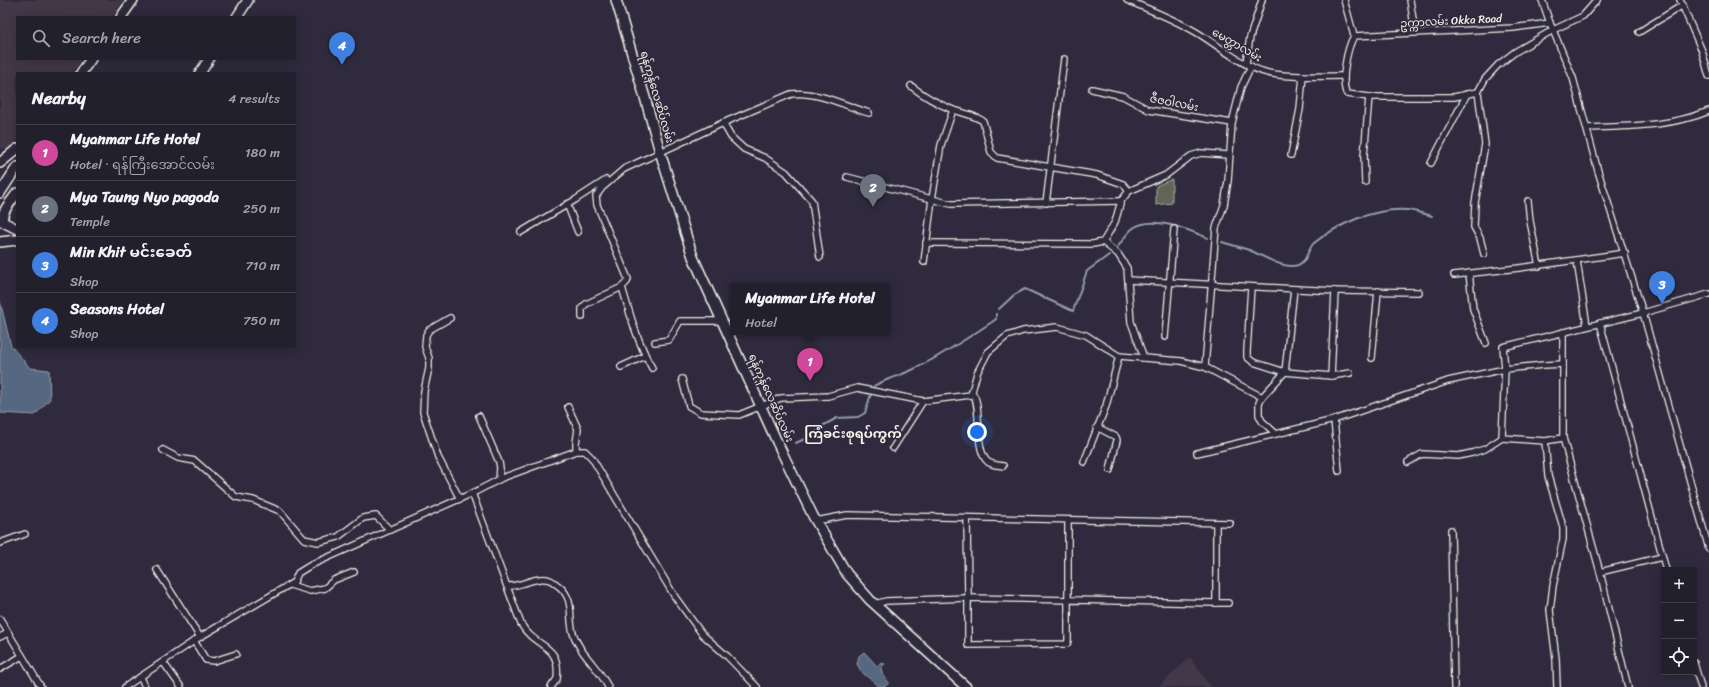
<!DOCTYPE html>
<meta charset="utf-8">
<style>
body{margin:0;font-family:Sriracha,"Noto Sans Myanmar",sans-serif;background:#2b2836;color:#f1f3f6}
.controls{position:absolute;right:12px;bottom:12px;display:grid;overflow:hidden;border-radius:0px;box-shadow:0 2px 10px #0003}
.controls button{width:36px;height:36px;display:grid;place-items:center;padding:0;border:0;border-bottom:1px solid #403e4a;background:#23202e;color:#f1f3f6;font:20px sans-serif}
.you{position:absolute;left:977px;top:432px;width:14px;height:14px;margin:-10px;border:3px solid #fff;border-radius:50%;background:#1a73e8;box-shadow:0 0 0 6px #1a73e833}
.badge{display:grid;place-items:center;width:26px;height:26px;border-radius:50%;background:#bca0f2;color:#fff;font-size:13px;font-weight:700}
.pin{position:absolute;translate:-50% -33px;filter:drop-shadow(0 1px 2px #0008)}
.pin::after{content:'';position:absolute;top:21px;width:14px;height:12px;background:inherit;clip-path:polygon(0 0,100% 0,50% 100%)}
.popup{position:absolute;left:730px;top:283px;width:160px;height:52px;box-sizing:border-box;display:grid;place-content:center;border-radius:0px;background:#23202e;filter:drop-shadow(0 1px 3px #0005);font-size:13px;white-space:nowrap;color:#a3a3aa}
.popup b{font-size:15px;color:#f1f3f6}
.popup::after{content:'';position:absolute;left:50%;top:100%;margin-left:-8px;border:8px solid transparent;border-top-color:#23202e}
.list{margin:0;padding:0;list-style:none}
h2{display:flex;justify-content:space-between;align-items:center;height:52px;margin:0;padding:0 16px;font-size:17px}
h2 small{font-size:13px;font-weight:400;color:#a3a3aa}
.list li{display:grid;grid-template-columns:26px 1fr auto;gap:12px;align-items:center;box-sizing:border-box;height:56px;padding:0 16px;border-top:1px solid #403e4a}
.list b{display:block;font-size:15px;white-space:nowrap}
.list p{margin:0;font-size:13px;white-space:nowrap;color:#a3a3aa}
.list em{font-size:13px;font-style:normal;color:#a3a3aa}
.icon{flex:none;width:22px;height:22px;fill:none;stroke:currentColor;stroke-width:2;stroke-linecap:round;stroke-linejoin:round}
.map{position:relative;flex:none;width:1709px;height:687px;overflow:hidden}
.search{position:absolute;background:#23202e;box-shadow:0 2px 10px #0003;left:16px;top:16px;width:280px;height:44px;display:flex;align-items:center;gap:10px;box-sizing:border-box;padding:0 14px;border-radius:0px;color:#a3a3aa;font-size:15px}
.panel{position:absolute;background:#23202e;box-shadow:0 2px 10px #0003;left:16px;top:72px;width:280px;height:276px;border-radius:0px}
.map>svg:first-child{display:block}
</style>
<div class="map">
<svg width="1709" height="687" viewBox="0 0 1709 687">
<rect width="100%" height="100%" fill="#2f2a3d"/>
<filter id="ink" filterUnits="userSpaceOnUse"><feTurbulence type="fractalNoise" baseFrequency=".025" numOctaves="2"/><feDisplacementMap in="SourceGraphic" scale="8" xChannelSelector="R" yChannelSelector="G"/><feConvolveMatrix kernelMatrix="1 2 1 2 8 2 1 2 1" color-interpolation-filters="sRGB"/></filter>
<g filter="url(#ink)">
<!-- built -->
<g fill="#433947">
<path d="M0,0H124L112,17H17V59H82L72,73H17V140L8,149L0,148Z"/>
<path d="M1190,657L1211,687H1158Z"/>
</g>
<!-- green -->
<path fill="#616558" stroke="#aaaba0" d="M1172,179V203L1156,205V186Z"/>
<!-- water -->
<g fill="#566781" stroke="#959eaa">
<path d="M0,301L11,346L30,368L49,370L50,399L35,415L0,413Z"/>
<path d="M864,652L877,666L881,663L885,664L882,666L881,671L889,683L884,687H879C872,677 864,679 857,664L859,656Z"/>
</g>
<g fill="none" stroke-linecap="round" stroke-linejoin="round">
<!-- stream -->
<g stroke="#959eaa" stroke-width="2">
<path d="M1222,242C1231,245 1240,247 1249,250C1262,255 1284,270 1298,265C1308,261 1307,249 1314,243C1338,224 1376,207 1408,210C1416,211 1424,214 1432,216"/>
<path d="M1116,249C1121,243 1126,234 1132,229C1152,214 1188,230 1208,238"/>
<path d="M999,309L1014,295L1025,289L1073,311L1087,271L1109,255"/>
<path d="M874,386C886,379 899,376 912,370C940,357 966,339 992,322L996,319V314"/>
<path d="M796,443L811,436L824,425L837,418L858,417L865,413L871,394"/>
</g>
<defs>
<g id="minor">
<path d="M1127,0C1150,10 1174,19 1196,32C1218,45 1243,67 1268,73C1292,78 1319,76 1344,76"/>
<path d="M1344,0L1354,36C1347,48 1340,82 1347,94L1369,97H1454L1478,92"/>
<path d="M1410,0L1415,32"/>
<path d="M1542,0L1550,23L1573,78L1598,171L1643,313L1709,549"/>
<path d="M1680,0L1702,51L1709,76"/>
<path d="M1639,32L1683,5"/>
<path d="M1354,36L1513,28L1550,23"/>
<path d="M1246,63L1250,37L1262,0"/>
<path d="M911,86C924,96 936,103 951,109C962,113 974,115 983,121L991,152L997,158L1097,175L1123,184L1129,191"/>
<path d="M1092,89L1123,96L1149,110L1232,123"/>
<path d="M723,123L731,137L744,149L765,158L786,172L812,201L820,257"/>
<path d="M1587,128C1628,126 1670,127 1709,111"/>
<path d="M1291,155L1300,109L1303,76"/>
<path d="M1431,163L1467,94"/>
<path d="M847,177L951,204L1121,201"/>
<path d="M1365,182L1364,156L1369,97"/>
<path d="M1129,191L1166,175L1191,156L1201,153L1228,155"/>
<path d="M1528,201L1530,221L1539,266"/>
<path d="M1046,203L1064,59"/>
<path d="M567,204L578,232"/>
<path d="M521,232L575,200L606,180"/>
<path d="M1103,242L1118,254L1127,268L1131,322L1144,358"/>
<path d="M926,243L1093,244L1103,242L1115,222L1121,201L1129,191"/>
<path d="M1484,254L1480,238L1474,227L1475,203L1485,144L1478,92L1485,79L1498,65L1515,52L1553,30L1583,16L1597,0"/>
<path d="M1577,261L1587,326"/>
<path d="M924,262L932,199L941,145L953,110"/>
<path d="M1469,273L1473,309L1486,343"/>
<path d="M1454,275L1519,268L1625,253"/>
<path d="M1128,280L1335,291L1419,292"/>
<path d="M1251,287L1247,351V357L1253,362L1285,372L1331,376L1350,373"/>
<path d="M582,317V308L586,304L622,287"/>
<path d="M450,318L429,330L426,335L425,347L429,358V368L424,391L423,412L438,457L460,499"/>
<path d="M1600,323L1666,570"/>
<path d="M1563,332V438L1600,572L1628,687"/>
<path d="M1165,337L1174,229"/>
<path d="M655,342L669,340L680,321H723"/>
<path d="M1372,358L1378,291"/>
<path d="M621,367L645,356"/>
<path d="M1205,367L1216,228L1224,205L1228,181L1232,123L1241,87L1251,66"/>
<path d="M652,368C638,343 630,315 622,287L627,282L628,279L597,205L596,196L602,188L624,169L723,123L791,94C815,90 846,106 869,113"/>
<path d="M1331,376L1335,291"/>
<path d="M682,379L689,406L701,413L739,415L781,398L828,396L857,388L923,401L971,395L977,373L988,352L1007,336L1023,331L1057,327L1086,335L1119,356L1181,361L1205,367L1262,397"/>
<path d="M972,393C983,402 973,450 988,462C992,465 998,465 1003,466"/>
<path d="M568,407L578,429L576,443V451"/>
<path d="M479,416L499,462L500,468L499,479"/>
<path d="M1334,420L1339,471"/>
<path d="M1097,427L1116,437L1117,440L1110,470"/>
<path d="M1275,433L1262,421L1259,415V403L1262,397L1285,372L1294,289"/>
<path d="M1563,438L1545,441L1502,438L1505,369L1503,347L1643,313L1709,294"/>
<path d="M1545,441L1548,476L1563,527V539L1553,586L1550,610L1556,659L1557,687"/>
<path d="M893,448L923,401"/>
<path d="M163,450L178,458L195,461L236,497L253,500L280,511L304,539L318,542L338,537L363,518L376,516L390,530"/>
<path d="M1197,453L1334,420L1448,381L1505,369L1544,365L1563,364"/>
<path d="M1084,462L1106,406L1119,356"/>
<path d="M1408,462L1422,454L1458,456L1472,453L1485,449L1502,438"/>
<path d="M472,493L521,624C536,650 561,642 557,679L551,687"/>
<path d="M1068,520V641L1067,644L968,645V598L1216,603H1228"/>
<path d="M816,521L847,515L1230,523"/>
<path d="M1451,530L1454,687"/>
<path d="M0,543L25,534"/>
<path d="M157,570L200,637"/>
<path d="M1600,572L1662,557"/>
<path d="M290,585L310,591L325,588L334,580L354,572"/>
<path d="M508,586C521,587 536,575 550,580C553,581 557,585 560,587C575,601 568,616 573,633C580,655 599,667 608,687"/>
<path d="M1216,603V523"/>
<path d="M875,604L886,601L968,598L967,518"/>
<path d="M0,619L41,687"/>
<path d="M0,637L8,633"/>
<path d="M194,641L206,660L214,661L236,654"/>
<path d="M163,662L181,687"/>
<path d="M1694,663L1701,687"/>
<path d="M0,669L22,656"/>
<path d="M141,677L145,687"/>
<path d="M125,687L200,637L294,582L298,573L311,565L475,492L502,478L576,451H585L592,458L675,597L702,634L727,656L757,687"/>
</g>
<g id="primary">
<path d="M616,0L646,101L660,152L693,257L777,442L813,516L847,574L870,600L966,687"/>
<path d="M121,17L133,0"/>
<path d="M237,17L248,0"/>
<path d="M81,73L91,59"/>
<path d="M200,73L209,59"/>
<path d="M0,163L17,149"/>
<path d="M0,193L17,167"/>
<path d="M17,193C12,201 0,212 3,222L17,229"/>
<path d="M0,242L17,240"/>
</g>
</defs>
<!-- minor casing -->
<use href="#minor" stroke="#f4f1e8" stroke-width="8"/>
<!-- primary casing -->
<use href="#primary" stroke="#f4f1e8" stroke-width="12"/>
<!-- minor -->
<use href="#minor" stroke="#2f2a3d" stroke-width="5.5"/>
<!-- primary -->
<use href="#primary" stroke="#2f2a3d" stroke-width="9"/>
</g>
</g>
<g text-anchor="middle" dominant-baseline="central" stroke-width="3.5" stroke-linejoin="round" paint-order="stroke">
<!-- street labels -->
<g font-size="11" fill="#f4f1e8" stroke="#2f2a3d">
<text transform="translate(1451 21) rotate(-3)">ဥက္ကာလမ်း Okka Road</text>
<text transform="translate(1237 45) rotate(30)">မေတ္တာလမ်း</text>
<text transform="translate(657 97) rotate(74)">ရန်ကုန်လေဆိပ်လမ်း</text>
<text transform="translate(1174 103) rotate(11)">ဇီဇဝါလမ်း</text>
<text transform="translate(771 398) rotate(66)">ရန်ကုန်လေဆိပ်လမ်း</text>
</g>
<!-- quarter labels -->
<g font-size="13" font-weight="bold" fill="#f4f1e8" stroke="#2f2a3d">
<text x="853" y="433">ကြံခင်းစုရပ်ကွက်</text>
</g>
</g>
</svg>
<div class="controls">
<button>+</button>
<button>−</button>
<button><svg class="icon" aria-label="locate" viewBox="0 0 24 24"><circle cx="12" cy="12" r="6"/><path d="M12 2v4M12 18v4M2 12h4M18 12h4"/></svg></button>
</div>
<div class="you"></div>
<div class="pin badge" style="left:810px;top:381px;background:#d1479c">1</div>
<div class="popup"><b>Myanmar Life Hotel</b>Hotel</div>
<div class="pin badge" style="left:873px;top:207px;background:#6b7280">2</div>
<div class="pin badge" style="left:1662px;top:304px;background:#3f7fe0">3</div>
<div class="pin badge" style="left:342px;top:65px;background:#3f7fe0">4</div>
<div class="search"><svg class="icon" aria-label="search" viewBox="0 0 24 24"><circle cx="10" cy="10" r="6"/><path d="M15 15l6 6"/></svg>Search here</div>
<section class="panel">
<h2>Nearby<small>4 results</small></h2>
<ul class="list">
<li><span class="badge" style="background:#d1479c">1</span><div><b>Myanmar Life Hotel</b><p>Hotel · ရန်ကြီးအောင်လမ်း</p></div><em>180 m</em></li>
<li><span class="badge" style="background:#6b7280">2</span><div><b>Mya Taung Nyo pagoda</b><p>Temple</p></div><em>250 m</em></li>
<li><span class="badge" style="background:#3f7fe0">3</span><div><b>Min Khit မင်းခေတ်</b><p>Shop</p></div><em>710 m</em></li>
<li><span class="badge" style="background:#3f7fe0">4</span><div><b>Seasons Hotel</b><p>Shop</p></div><em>750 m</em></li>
</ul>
</section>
</div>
